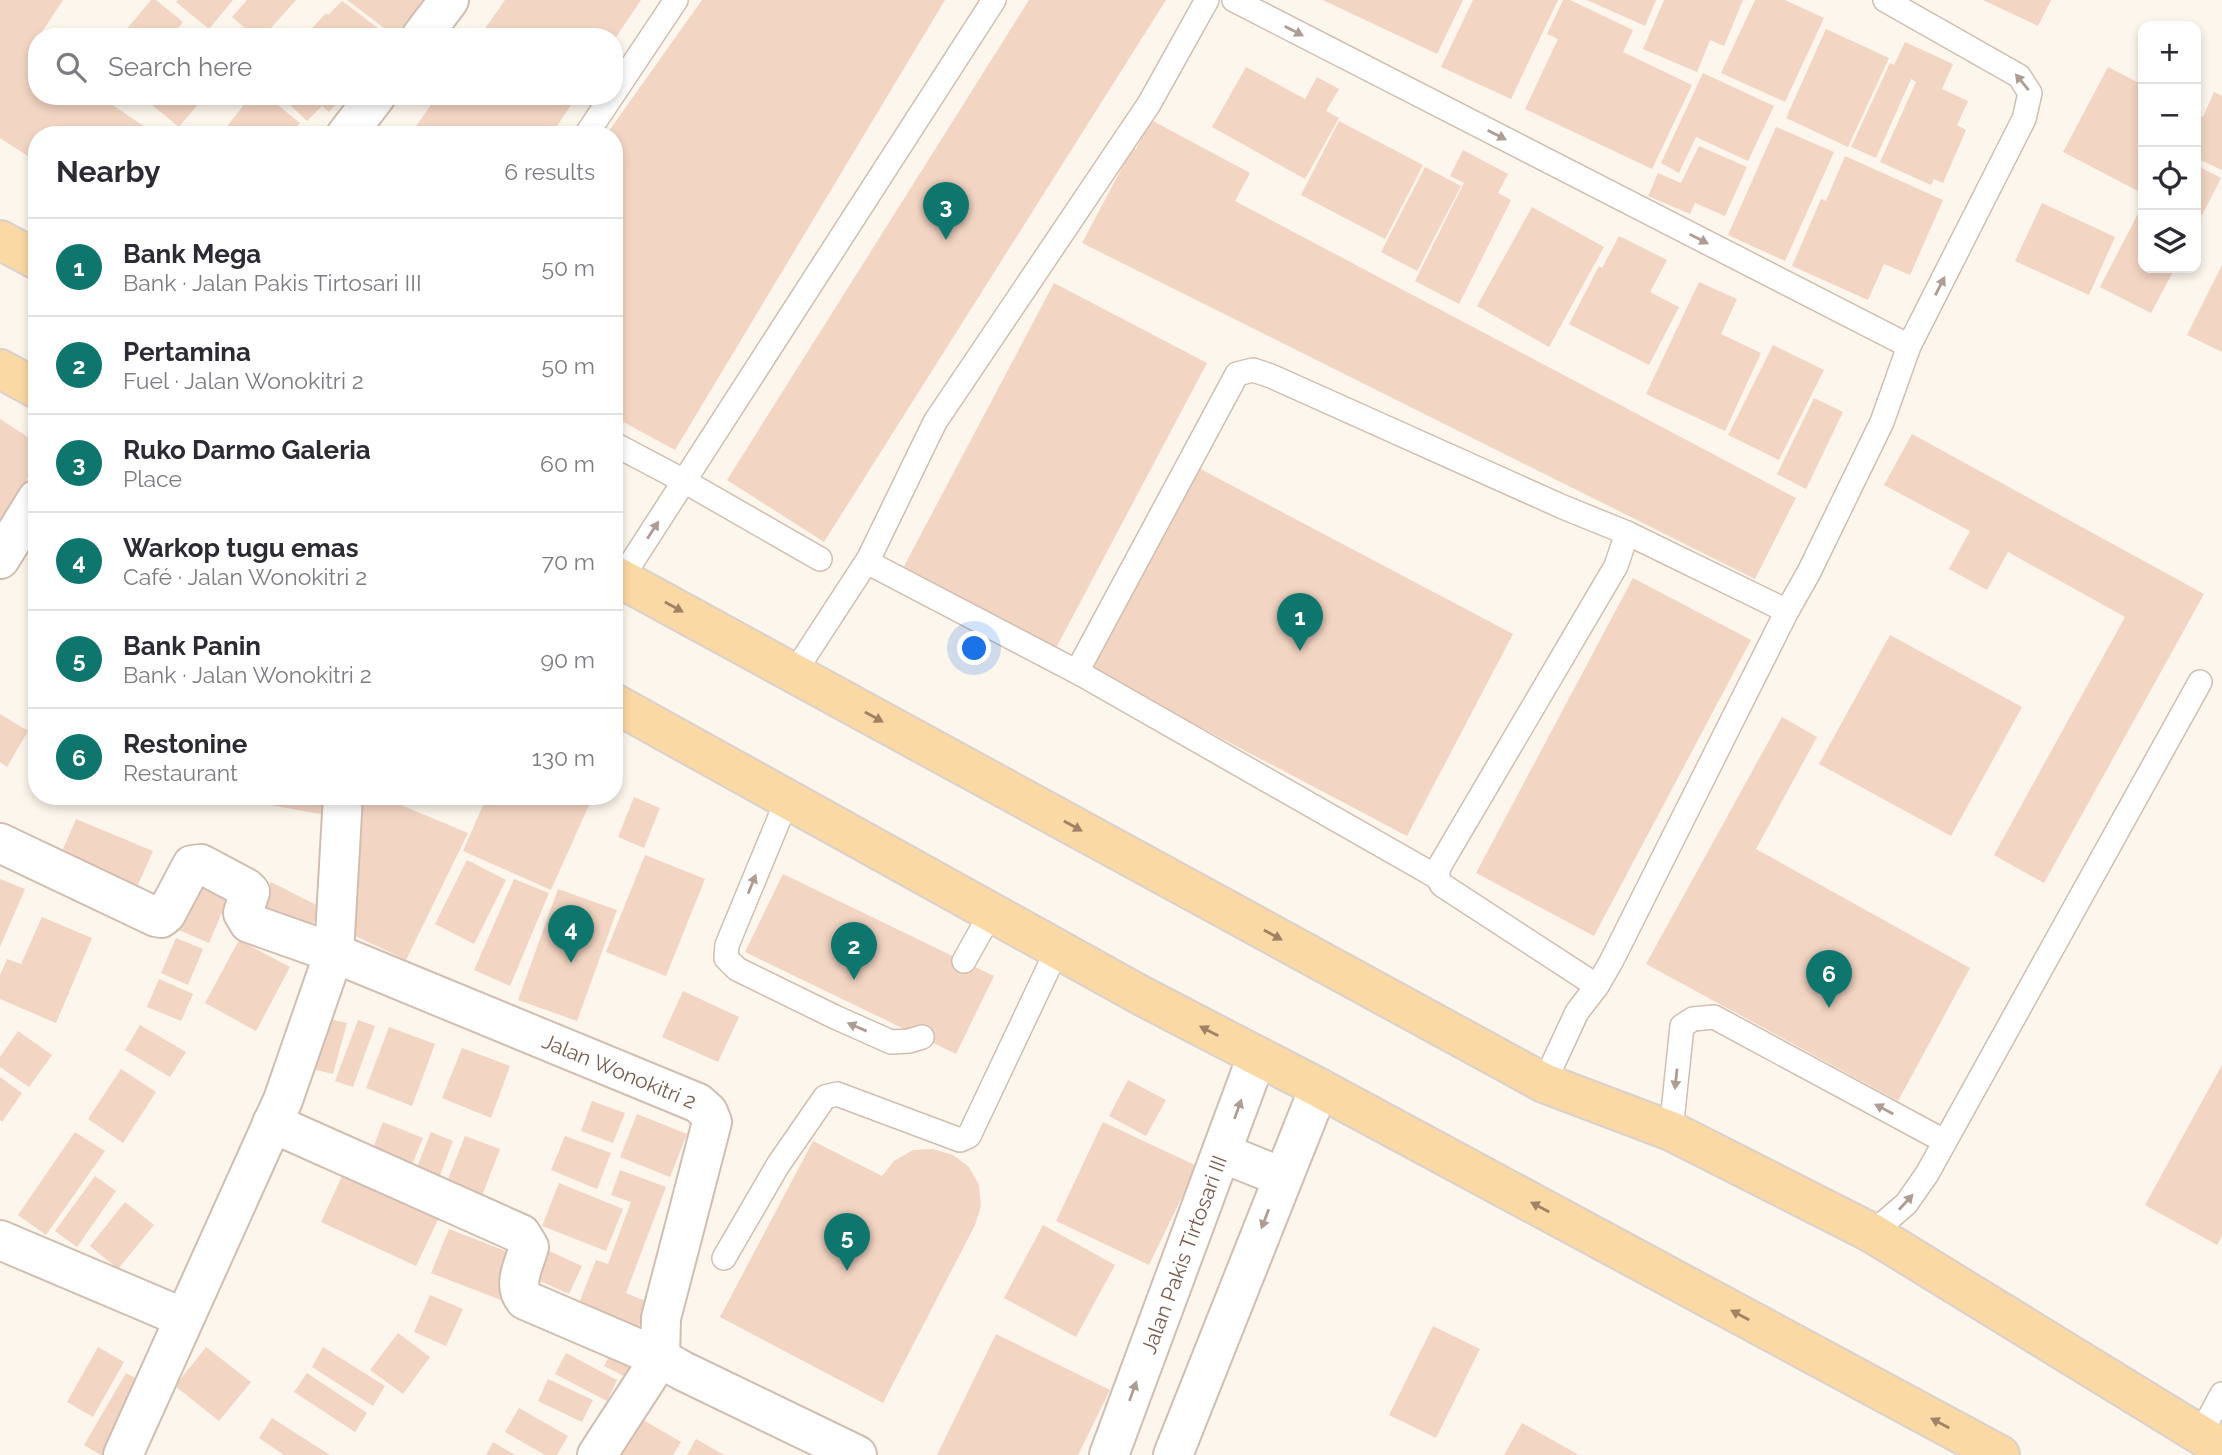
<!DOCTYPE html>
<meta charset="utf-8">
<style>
body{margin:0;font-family:Raleway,sans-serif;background:#f2f2f3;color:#2b2b33}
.controls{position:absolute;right:21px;top:21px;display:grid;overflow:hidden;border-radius:14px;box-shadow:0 4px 10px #0003}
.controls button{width:63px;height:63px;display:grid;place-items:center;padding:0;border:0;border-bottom:2px solid #e1e1e2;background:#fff;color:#2b2b33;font:35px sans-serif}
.you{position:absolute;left:975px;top:649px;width:24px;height:24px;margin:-18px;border:5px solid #fff;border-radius:50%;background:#1a73e8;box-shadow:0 0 0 10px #1a73e833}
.badge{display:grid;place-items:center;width:46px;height:46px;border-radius:50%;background:#0f766e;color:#fff;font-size:23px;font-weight:700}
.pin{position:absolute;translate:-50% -58px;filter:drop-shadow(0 2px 4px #0008)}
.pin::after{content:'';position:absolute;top:37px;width:24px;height:21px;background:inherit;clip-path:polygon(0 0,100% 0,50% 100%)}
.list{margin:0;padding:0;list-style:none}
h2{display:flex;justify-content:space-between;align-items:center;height:91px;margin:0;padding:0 28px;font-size:30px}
h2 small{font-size:23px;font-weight:400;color:#7c7c81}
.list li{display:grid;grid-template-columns:46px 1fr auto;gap:21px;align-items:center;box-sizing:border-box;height:98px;padding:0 28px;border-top:2px solid #e1e1e2}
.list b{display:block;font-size:26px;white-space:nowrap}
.list p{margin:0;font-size:23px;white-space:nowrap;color:#7c7c81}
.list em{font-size:23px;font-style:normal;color:#7c7c81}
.icon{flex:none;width:38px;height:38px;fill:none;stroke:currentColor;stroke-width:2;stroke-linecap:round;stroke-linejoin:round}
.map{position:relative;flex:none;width:2222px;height:1455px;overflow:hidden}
.search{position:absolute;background:#fff;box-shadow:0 4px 10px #0003;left:28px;top:28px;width:595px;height:77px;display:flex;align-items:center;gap:18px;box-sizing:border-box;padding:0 24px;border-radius:28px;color:#7c7c81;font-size:26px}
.panel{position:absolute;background:#fff;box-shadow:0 4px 10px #0003;left:28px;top:126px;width:595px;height:679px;border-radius:28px}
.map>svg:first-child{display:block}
</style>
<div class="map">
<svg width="2222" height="1455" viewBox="0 0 2222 1455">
<rect width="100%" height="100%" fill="#fdf6ec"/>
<!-- building -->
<g fill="#f3d5c3">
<path d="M0,0H63L30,50L37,54V96H99L157,135H37V162L0,138Z"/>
<path d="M151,0H156L183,22L171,37H120Z"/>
<path d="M178,0H233L209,29L176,2Z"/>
<path d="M247,0H296L263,37H255L232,17Z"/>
<path d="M347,0H439L410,37H396Z"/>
<path d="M505,0H641L614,40V37H479Z"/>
<path d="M702,0H945L675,450L614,417V135H606Z"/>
<path d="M1029,0H1166L824,542L727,480Z"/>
<path d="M1323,0H1463L1437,54Z"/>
<path d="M1473,0H1558L1511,99L1441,67Z"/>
<path d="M1563,0H1570L1633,30L1623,52L1692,85L1652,169L1525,109L1558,39L1547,34Z"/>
<path d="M1587,0H1656L1645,26Z"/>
<path d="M1664,0H1743L1724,46L1710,40L1697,72L1643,49Z"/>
<path d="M1755,0H1785L1824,18L1785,102L1721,73Z"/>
<path d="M1983,0H2051L2038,26Z"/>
<path d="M342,1L386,34L383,37H304L326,13L328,15Z"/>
<path d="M1826,29L1889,58L1848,147L1786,118Z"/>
<path d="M1905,42L1953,64L1942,89L1968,101L1957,125L1966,130L1943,183L1934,179L1931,185L1880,162L1916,82L1911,79L1876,158L1851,147L1890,63L1894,65Z"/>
<path d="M1246,67L1305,99L1317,77L1339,89L1326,111L1339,118L1305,179L1212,127Z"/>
<path d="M2108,67L2143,85V181L2138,191L2063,152Z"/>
<path d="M1703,73L1774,106L1748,161L1696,137L1679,173L1661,163Z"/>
<path d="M2214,92L2222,96V170L2196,158V120L2198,115L2203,117Z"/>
<path d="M141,96H205L179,127Z"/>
<path d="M251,96H267L300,123L294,130L301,135H220Z"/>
<path d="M281,96H344L329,112L322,106L307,121Z"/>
<path d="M437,96H577L551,135H410Z"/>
<path d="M1151,120L1250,173L1235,201L1796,498L1755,579L1082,243L1133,147L1136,149Z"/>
<path d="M1339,121L1423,165L1385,239L1301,195Z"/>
<path d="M1776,127L1834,152L1785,261L1728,235Z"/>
<path d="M1699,146L1747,167L1725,216L1695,203L1690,214L1648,196L1658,173L1681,183Z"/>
<path d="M1463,150L1508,174L1498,193L1511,200L1459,304L1415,281L1464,183L1450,176Z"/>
<path d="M1845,156L1943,200L1910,275L1884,264L1868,300L1792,266L1821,199L1826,201Z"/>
<path d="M2196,165L2221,178L2196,227Z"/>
<path d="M1425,167L1461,186L1417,271L1381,252Z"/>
<path d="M2042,203L2115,237L2089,295L2015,261Z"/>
<path d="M2143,204V268H2175L2151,313L2100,287Z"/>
<path d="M1532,207L1604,247L1549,347L1477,306Z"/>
<path d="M1619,236L1667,260L1650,292L1679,307L1649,365L1569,324L1599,266L1602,268Z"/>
<path d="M2222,265V352L2187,335Z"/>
<path d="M1699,282L1737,299L1721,334L1761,353L1725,431L1646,394Z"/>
<path d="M1054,283L1207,363L1055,650L902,570Z"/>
<path d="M1773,345L1824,370L1779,460L1728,435Z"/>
<path d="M1814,398L1843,412L1806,489L1777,474Z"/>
<path d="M0,419L37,443V465L0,519Z"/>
<path d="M1912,434L2204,594L2044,883L1994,855L2125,617L2008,552L1987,590L1949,569L1970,531L1884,485Z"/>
<path d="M1193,465L1513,634L1407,836L1086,667Z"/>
<path d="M1633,578L1751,640L1594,936L1476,873Z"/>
<path d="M1890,635L2022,707L1951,836L1819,764Z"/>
<path d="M0,714L28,731L7,767L0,762Z"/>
<path d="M1782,717L1817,737L1756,849L1970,968L1898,1101L1646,964Z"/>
<path d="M231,796H334L332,816L230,798Z"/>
<path d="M362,796H379L468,833L406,960L343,930Z"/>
<path d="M487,796H593L551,890L463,851Z"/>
<path d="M634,797L660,808L644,848L618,837Z"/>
<path d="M76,819L153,851L133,896L57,863Z"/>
<path d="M645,855L705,879L666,976L606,952Z"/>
<path d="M467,860L506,880L474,944L435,924Z"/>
<path d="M783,874L994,976L956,1054L745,952Z"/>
<path d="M0,879L25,889L0,947Z"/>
<path d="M514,879L549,893L510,986L474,970Z"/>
<path d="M188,881L228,898L209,943L169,926Z"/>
<path d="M271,882L322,908L308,933L258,908Z"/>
<path d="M558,889L617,910L577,1021L518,1000Z"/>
<path d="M42,917L92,938L56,1023L0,999V975L7,959L21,964Z"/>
<path d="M176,938L203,949L188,985L161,973Z"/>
<path d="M239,940L290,967L256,1031L205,1003Z"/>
<path d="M159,979L193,994L181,1021L147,1007Z"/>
<path d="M683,991L739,1017L718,1062L662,1037Z"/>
<path d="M326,1018L347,1023L333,1074L312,1069Z"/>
<path d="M358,1020L375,1026L353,1087L335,1081Z"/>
<path d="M140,1025L186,1052L170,1077L125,1050Z"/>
<path d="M389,1027L435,1044L412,1106L366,1088Z"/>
<path d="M18,1031L52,1055L29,1087L0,1067V1057Z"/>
<path d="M462,1048L510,1066L491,1118L442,1098Z"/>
<path d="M2222,1065V1236L2217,1245L2145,1205Z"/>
<path d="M121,1069L156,1092L123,1143L88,1119Z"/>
<path d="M0,1077L22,1093L2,1122L0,1120Z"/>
<path d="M1128,1080L1166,1100L1146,1136L1109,1116Z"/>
<path d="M592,1101L625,1113L613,1143L581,1131Z"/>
<path d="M637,1114L687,1134L670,1177L620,1157Z"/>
<path d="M383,1122L423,1138L406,1179L367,1164Z"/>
<path d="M1103,1122L1197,1166L1149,1265L1056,1221Z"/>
<path d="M75,1132L105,1151L46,1235L18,1215Z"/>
<path d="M431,1132L453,1141L434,1191L411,1182Z"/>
<path d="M465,1136L500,1149L478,1206L443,1192Z"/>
<path d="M565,1136L611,1153L597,1189L551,1170Z"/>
<path d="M813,1141L882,1176L894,1161L913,1150L933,1149L953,1155L969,1167L979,1185L981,1206L975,1225L883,1403L720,1317Z"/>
<path d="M348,1163L444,1207L416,1266L321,1222Z"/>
<path d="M620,1170L666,1187L626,1293L648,1302L637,1331L577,1308L596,1260L608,1264L631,1202L611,1195Z"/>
<path d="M95,1176L116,1191L77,1247L55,1231Z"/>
<path d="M559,1183L623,1209L606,1251L542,1226Z"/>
<path d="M125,1202L154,1225L118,1269L90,1246Z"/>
<path d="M1043,1225L1115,1265L1076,1337L1004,1298Z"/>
<path d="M449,1229L518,1256L501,1300L431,1273Z"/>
<path d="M541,1247L582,1266L569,1294L527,1275Z"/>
<path d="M430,1295L463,1309L446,1346L414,1332Z"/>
<path d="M1433,1326L1480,1349L1436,1438L1389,1415Z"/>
<path d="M398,1333L430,1357L403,1394L370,1370Z"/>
<path d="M996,1334L1110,1390L1078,1455H937Z"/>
<path d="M616,1343L648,1358L636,1382L604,1366Z"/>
<path d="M98,1347L124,1362L93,1417L67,1402Z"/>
<path d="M206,1347L251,1382L219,1421L175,1386Z"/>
<path d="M323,1347L385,1386L373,1406L312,1367Z"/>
<path d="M566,1353L617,1380L607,1401L555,1374Z"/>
<path d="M126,1373L145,1383L104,1455H101L84,1445Z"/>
<path d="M307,1373L367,1413L355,1432L294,1392Z"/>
<path d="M548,1379L593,1400L582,1422L538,1401Z"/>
<path d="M519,1408L568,1436L557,1455H545L505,1432Z"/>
<path d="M272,1418L330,1455H284L259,1438Z"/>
<path d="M640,1418L681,1442L673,1455H618Z"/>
<path d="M1522,1423L1579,1455H1504Z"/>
<path d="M696,1439L724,1455H687Z"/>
<path d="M493,1442L515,1455H486Z"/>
</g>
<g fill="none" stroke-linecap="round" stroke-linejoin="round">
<defs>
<g id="lane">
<path d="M1234,0L1909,346"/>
<path d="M614,93L676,0"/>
<path d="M586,135L612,96"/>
<path d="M614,444L684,481L820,559"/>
<path d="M1627,533L1787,611"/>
<path d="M867,562L1081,674"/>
<path d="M621,579L994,0"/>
<path d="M794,673L869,558L935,422L1149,104L1207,0"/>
<path d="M787,800L727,945L726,958L737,969L835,1017L891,1042L909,1041L922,1037"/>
<path d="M1437,877L1081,674L1080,666L1237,374L1253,370L1271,376L1563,507L1627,533L1616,566L1439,867L1437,877L1442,885L1597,986"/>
<path d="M964,961L991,913"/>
<path d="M1544,1083L1577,1012L1597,986L1611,962L1787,611L1809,572L1882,422L1909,346L2024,119L2030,93L2019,76L1885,0"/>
<path d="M1671,1131L1682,1026L1693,1019L1714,1017L1944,1141"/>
<path d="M1872,1233L1906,1204L1927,1174L2200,682"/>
<path d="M724,1258L778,1165L825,1097L837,1094L960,1140L969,1136L1057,950"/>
<path d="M2200,1435L2222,1394"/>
</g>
<g id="street">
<path d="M421,37L449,0"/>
<path d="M346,135L376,96"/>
<path d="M0,559L37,499"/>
<path id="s1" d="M0,843L156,917L161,918L166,914L192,865L201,864L246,888L250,892L243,913L249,923L334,953L698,1103L708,1112L712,1122L661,1318L660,1358L525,1300C512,1285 524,1265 529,1247L521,1234L272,1123"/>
<path d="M1222,1153L1282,1177"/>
<path d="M0,1240L184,1318"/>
<path d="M123,1455L283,1100L334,953L343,796"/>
<path d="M597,1455L660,1358L683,1371L857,1455"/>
<path id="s2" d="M1109,1455L1257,1056"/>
<path d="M1173,1455L1319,1088"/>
</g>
<g id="primary">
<path d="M0,240L37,260"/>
<path d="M0,369L37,389"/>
<path d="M614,575L1544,1083L1671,1131L1872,1233L2222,1448"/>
<path d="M614,703L1142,996L1319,1088L2000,1455"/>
</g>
</defs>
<!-- lane casing -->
<use href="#lane" stroke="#d1beb0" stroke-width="26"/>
<!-- street casing -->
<use href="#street" stroke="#d1beb0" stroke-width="42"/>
<!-- primary casing -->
<use href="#primary" stroke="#dad1cd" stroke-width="42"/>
<!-- lane -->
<use href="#lane" stroke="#fff" stroke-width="23"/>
<!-- street -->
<use href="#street" stroke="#fff" stroke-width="38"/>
<!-- primary -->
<use href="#primary" stroke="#fbd9a5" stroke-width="38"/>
</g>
<!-- one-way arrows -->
<defs><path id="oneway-solid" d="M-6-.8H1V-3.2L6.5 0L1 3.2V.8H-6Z" transform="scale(1.75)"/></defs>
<g fill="#af9d94">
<use href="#oneway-solid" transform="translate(1294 31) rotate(27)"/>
<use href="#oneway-solid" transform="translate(2022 82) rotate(-129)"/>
<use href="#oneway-solid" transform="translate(1497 135) rotate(27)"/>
<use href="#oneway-solid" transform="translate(1699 239) rotate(27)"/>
<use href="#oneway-solid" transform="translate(1940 286) rotate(-63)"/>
<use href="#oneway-solid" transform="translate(653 530) rotate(-57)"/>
<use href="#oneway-solid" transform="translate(752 884) rotate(-68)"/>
<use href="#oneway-solid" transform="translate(857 1027) rotate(-157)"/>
<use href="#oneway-solid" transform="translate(1676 1079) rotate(96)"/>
<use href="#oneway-solid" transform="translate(1238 1109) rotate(-70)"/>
<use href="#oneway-solid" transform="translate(1884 1109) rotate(-152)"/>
<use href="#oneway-solid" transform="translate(1906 1202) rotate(-48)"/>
<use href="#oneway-solid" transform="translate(1265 1219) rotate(111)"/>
<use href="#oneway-solid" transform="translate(1133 1391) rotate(-70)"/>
</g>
<g fill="#a18267">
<use href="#oneway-solid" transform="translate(674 607) rotate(29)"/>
<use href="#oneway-solid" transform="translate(874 717) rotate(29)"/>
<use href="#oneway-solid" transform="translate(1073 826) rotate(29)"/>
<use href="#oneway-solid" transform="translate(1273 935) rotate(29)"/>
<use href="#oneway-solid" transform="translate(1209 1031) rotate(-153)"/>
<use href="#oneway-solid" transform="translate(1540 1207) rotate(-152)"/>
<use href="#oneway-solid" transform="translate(1740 1315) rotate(-152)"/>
<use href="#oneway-solid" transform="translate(1940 1423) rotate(-152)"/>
</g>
<g text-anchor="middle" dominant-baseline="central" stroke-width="7" stroke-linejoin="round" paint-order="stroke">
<!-- street labels -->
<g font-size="21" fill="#7a5c4d" stroke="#fffaf3">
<text stroke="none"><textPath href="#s1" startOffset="738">Jalan Wonokitri 2</textPath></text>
<text stroke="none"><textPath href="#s2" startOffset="214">Jalan Pakis Tirtosari III</textPath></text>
</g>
</g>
</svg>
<div class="controls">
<button>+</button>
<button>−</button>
<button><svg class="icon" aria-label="locate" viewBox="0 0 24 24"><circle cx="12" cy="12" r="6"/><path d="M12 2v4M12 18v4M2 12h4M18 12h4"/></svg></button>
<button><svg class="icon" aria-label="layers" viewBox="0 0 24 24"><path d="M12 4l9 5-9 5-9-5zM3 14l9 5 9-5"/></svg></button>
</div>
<div class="you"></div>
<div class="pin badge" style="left:1300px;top:651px">1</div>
<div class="pin badge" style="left:854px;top:980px">2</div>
<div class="pin badge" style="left:946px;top:240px">3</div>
<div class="pin badge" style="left:571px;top:963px">4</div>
<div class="pin badge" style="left:847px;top:1271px">5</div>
<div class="pin badge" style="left:1829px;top:1008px">6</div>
<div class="search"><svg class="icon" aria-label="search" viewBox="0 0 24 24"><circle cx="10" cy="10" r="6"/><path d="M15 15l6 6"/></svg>Search here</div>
<section class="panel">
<h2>Nearby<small>6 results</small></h2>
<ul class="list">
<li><span class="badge">1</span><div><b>Bank Mega</b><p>Bank · Jalan Pakis Tirtosari III</p></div><em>50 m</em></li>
<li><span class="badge">2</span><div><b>Pertamina</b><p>Fuel · Jalan Wonokitri 2</p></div><em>50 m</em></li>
<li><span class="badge">3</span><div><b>Ruko Darmo Galeria</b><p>Place</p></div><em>60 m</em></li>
<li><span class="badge">4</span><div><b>Warkop tugu emas</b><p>Café · Jalan Wonokitri 2</p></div><em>70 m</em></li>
<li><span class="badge">5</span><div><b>Bank Panin</b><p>Bank · Jalan Wonokitri 2</p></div><em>90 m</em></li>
<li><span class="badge">6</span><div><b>Restonine</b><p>Restaurant</p></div><em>130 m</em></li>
</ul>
</section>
</div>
